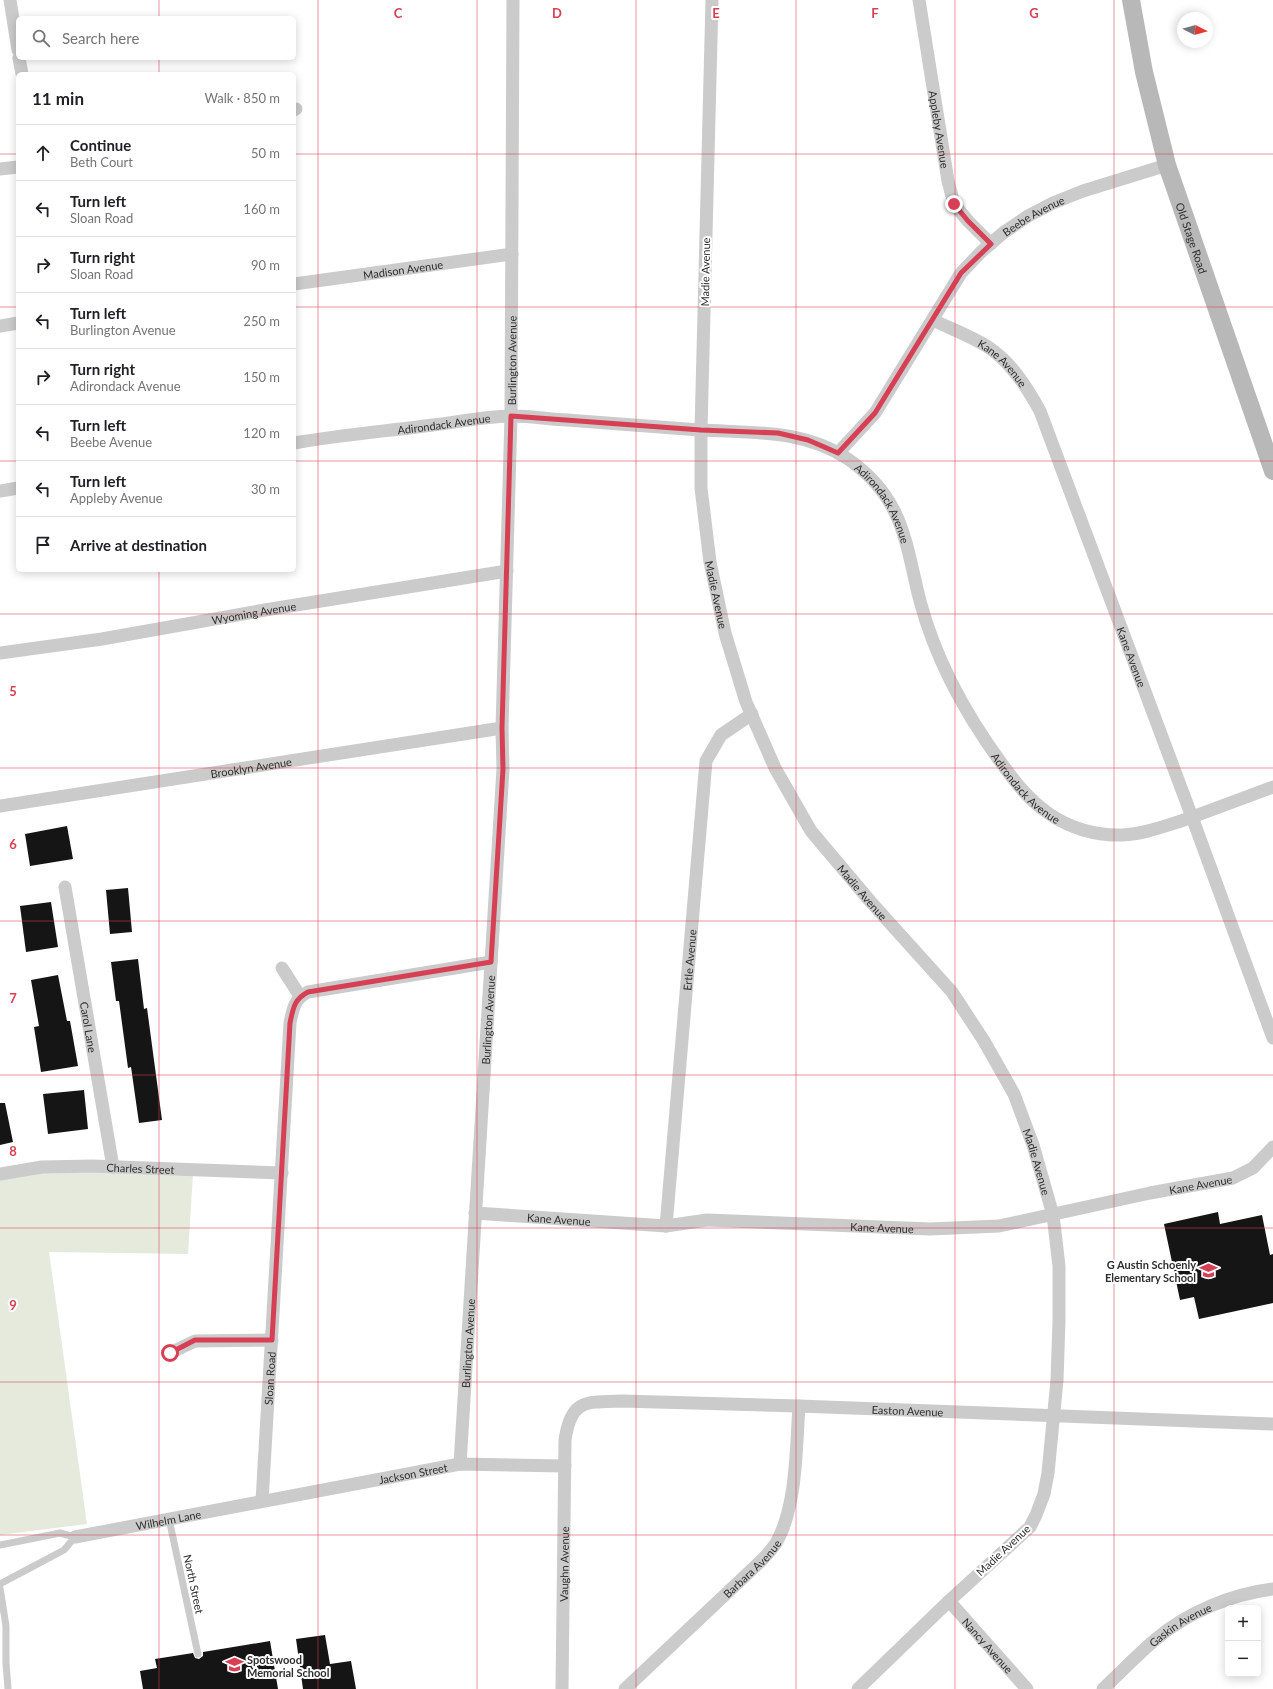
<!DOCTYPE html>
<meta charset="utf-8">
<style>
body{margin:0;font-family:Lato,sans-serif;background:#f6f6f6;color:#202124}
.controls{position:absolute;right:12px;bottom:12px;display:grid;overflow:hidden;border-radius:6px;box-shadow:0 2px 10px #0003}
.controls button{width:36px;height:36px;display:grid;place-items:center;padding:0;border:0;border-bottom:1px solid #e0e0e0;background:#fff;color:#202124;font:20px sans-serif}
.compass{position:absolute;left:1177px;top:12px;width:36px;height:36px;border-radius:50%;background:#fff;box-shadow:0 2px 10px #0003;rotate:96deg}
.stop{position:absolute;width:12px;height:12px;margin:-9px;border:3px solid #d73f54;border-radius:50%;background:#fff}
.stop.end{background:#d73f54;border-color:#fff;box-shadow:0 1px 4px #0008}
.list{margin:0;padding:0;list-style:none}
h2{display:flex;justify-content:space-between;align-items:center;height:52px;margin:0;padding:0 16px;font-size:17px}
h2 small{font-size:13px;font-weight:400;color:#757577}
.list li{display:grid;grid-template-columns:26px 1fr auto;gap:12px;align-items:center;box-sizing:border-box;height:56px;padding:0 16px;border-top:1px solid #e0e0e0}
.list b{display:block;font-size:15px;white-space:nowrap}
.list p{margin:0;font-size:13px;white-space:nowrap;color:#757577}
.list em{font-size:13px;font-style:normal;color:#757577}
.icon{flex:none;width:22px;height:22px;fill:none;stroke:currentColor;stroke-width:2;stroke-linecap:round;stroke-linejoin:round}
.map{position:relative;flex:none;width:1273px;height:1689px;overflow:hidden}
.search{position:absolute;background:#fff;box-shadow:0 2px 10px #0003;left:16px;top:16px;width:280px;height:44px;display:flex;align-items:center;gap:10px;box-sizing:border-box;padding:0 14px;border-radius:6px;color:#757577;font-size:15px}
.panel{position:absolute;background:#fff;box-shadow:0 2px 10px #0003;left:16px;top:72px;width:280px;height:500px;border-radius:6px}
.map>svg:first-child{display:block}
</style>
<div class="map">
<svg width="1273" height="1689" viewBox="0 0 1273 1689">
<rect width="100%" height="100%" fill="#fff"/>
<!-- green -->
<path fill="#e5eadd" d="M52,1170L193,1173L188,1254L49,1252L87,1524L0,1535V1179Z"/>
<!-- building -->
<g fill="#151515">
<path d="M67,826L73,859L30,866L25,834Z"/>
<path d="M128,888L132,932L110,934L106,890Z"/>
<path d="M51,902L58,947L26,952L20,906Z"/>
<path d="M138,959L144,1009L147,1008L162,1120L139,1123L131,1067L128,1068L119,1001H116L111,962Z"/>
<path d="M58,975L67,1021H70L78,1066L41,1072L34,1027L39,1026L31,980Z"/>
<path d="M84,1090L88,1129L48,1134L43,1094Z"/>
<path d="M0,1103H5L13,1142L0,1145Z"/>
<path d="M1218,1212L1220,1224L1262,1215L1270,1255L1273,1254V1303L1199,1319L1194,1297L1180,1300L1164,1224Z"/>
<path d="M325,1635L330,1664L351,1661L356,1689H303L296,1639Z"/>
<path d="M270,1641L278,1689H143L140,1671L157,1668L155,1659L193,1653L195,1658L199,1659L203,1656V1652Z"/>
</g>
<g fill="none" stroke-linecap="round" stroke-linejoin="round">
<!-- lane -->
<g stroke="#cbcbcb" stroke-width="7">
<path d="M169,1519L198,1654"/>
<path d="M0,1545L60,1533L75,1537L64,1550L0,1584"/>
<path d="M0,1588L6,1626V1663L8,1689"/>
</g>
<!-- street -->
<g stroke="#cbcbcb" stroke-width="13">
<path d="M10,0L18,50"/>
<path id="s1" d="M712,0L701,430V488L710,562L725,633L746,702L775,768L811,831L870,901L952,992L984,1041L1014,1094L1033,1145L1053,1215L1059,1266V1321L1057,1380L1048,1473L1044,1494L1036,1515L1030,1527L949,1601L858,1689"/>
<path id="s2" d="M919,0L948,181L954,204L968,221L991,244"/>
<path d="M19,58L22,74"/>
<path d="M294,110L296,109"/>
<path d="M0,169L18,167"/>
<path id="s3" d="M294,284L512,254"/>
<path id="s4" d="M933,320C951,329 971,336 988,347C1011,362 1027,387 1040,411L1192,817L1273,1038"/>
<path d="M0,326L18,323"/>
<path id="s5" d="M294,443C340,435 387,431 433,425C459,422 487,416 512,416C530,416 549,419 567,420C611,423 656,427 701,430C752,433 804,429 848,459C904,498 905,542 920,601C936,661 966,715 1002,764C1015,782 1029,800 1048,813C1069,828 1096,836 1122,835C1143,834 1162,827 1181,821C1212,810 1243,798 1273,787"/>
<path id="s6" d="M838,453L875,413L961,273L981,252L1003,233L1028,216L1053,203L1083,191L1167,165"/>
<path d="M0,491L18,488"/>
<path id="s7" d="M0,653L102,639L265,610L507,571"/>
<path id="s8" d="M0,806L502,728"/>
<path id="s9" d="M65,887L113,1167"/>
<path d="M282,968L300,996"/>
<path id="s10" d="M0,1174L42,1167L93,1166L282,1173"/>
<path id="s11" d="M475,1213L666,1226L707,1220L930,1229L999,1226L1150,1193L1233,1178L1253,1168L1273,1147"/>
<path id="s12" d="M666,1226L706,761L721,735L752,714"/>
<path d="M170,1353L195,1341L272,1340"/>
<path id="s13" d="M460,1464L503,769L502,728L511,416L513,0"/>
<path id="s14" d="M262,1501L290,1023C293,1009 294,999 308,992L491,962"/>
<path id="s15" d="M75,1537L460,1464L565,1466"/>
<path id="s16" d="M949,1601L1027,1689"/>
<path id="s17" d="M562,1689L565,1440C571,1399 586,1402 622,1401L799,1406L1273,1424"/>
<path id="s18" d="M625,1689L762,1560C767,1555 772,1549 776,1543C797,1507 796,1447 799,1406"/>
<path id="s19" d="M1103,1689C1121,1672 1138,1654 1156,1639C1188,1612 1232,1594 1273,1589"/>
</g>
<!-- secondary -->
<path stroke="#b8b8b8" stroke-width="18" id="s20" d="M1131,0L1144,72L1167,165L1273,471"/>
</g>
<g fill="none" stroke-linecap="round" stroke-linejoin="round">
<!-- route -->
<path stroke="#d73f54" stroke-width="5" d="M170,1353L195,1340H272L290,1023C293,1009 294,999 308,992L491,962L503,769L502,728L511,416L701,430L778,433L808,440L838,453L875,413L961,273L991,244L968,221L954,204"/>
</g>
<!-- grid -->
<path fill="none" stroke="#d73f54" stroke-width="1" stroke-opacity="0.55" d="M159,0V18M318,0V1689M477,0V1689M636,0V1689M796,0V1689M955,0V1689M1114,0V1689M159,58V74M0,154H18M294,154H1273M0,307H18M294,307H1273M0,461H18M294,461H1273M159,570V1689M0,614H1273M0,768H1273M0,921H1273M0,1075H1273M0,1228H1273M0,1382H1273M0,1535H1273"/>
<!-- icons -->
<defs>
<symbol id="school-bare" viewBox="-9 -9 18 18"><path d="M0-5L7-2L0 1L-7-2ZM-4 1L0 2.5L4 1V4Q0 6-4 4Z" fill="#d73f54" stroke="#fff" stroke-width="2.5" paint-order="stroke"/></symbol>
</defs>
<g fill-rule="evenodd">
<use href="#school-bare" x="1196" y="1258" width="25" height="25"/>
<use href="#school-bare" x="222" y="1652" width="25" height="25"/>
</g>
<g text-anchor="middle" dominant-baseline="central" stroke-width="4" stroke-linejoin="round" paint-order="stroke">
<!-- street labels -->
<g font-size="11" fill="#2e2e2e" stroke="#fff">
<text stroke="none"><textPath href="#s2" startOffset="131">Appleby Avenue</textPath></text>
<text stroke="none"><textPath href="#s6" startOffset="312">Beebe Avenue</textPath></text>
<text stroke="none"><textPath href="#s20" startOffset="246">Old Stage Road</textPath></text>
<text stroke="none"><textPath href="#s3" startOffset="110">Madison Avenue</textPath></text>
<text transform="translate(705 272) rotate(-89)">Madie Avenue</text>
<text stroke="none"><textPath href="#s13" startOffset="1105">Burlington Avenue</textPath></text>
<text stroke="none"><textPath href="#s4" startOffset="83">Kane Avenue</textPath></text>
<text stroke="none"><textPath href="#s5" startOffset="151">Adirondack Avenue</textPath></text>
<text stroke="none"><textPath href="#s5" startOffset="619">Adirondack Avenue</textPath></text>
<text stroke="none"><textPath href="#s1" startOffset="596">Madie Avenue</textPath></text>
<text stroke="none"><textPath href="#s7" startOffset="257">Wyoming Avenue</textPath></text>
<text stroke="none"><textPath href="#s4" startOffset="407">Kane Avenue</textPath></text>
<text stroke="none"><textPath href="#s8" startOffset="254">Brooklyn Avenue</textPath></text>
<text stroke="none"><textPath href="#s5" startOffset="943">Adirondack Avenue</textPath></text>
<text stroke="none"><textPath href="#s1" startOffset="932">Madie Avenue</textPath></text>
<text stroke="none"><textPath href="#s12" startOffset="267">Ertle Avenue</textPath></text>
<text stroke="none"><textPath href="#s13" startOffset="445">Burlington Avenue</textPath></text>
<text stroke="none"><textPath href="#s9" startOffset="142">Carol Lane</textPath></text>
<text stroke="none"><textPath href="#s1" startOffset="1257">Madie Avenue</textPath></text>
<text stroke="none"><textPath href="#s10" startOffset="141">Charles Street</textPath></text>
<text stroke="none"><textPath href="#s11" startOffset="731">Kane Avenue</textPath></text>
<text stroke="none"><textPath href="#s11" startOffset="84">Kane Avenue</textPath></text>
<text stroke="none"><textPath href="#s11" startOffset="408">Kane Avenue</textPath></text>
<text stroke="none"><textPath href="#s13" startOffset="121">Burlington Avenue</textPath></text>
<text stroke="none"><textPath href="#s14" startOffset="123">Sloan Road</textPath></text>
<text stroke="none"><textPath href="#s17" startOffset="615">Easton Avenue</textPath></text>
<text stroke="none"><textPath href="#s15" startOffset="344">Jackson Street</textPath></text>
<text stroke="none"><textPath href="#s15" startOffset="95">Wilhelm Lane</textPath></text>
<text transform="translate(1003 1550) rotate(-43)">Madie Avenue</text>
<text stroke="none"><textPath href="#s17" startOffset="125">Vaughn Avenue</textPath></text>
<text stroke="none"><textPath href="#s18" startOffset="175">Barbara Avenue</textPath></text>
<text transform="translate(194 1584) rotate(78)">North Street</text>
<text stroke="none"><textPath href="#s19" startOffset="101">Gaskin Avenue</textPath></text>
<text stroke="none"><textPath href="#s16" startOffset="59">Nancy Avenue</textPath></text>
</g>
<!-- poi labels -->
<g font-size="11" font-weight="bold" fill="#2e2e2e" stroke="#fff" text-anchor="end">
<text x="1196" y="1264">G Austin Schoenly<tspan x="1196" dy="13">Elementary School</tspan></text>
<text x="247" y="1659" text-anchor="start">Spotswood<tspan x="247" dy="13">Memorial School</tspan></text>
</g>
</g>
<g font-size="13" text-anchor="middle" font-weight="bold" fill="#d73f54" stroke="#fff" stroke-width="4" stroke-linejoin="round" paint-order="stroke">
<text x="398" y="18">C</text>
<text x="557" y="18">D</text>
<text x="716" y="18">E</text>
<text x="875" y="18">F</text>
<text x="1034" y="18">G</text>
<text x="13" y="696">5</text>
<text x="13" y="849">6</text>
<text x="13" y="1003">7</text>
<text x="13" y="1156">8</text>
<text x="13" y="1310">9</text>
</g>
</svg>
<div class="controls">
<button>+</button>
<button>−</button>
</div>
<svg class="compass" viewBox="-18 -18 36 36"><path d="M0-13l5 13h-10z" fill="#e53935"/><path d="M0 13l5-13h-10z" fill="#757577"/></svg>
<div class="stop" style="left:170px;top:1353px"></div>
<div class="stop end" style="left:954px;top:204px"></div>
<div class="search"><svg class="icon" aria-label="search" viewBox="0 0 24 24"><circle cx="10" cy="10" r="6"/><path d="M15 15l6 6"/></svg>Search here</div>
<section class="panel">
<h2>11 min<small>Walk · 850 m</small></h2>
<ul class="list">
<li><svg class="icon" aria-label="ahead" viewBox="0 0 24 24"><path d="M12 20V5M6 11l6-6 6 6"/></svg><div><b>Continue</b><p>Beth Court</p></div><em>50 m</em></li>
<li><svg class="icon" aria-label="left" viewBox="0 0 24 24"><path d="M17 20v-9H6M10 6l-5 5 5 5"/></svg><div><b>Turn left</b><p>Sloan Road</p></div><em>160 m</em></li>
<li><svg class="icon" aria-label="right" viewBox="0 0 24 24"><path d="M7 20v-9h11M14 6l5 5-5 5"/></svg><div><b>Turn right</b><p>Sloan Road</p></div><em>90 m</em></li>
<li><svg class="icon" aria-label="left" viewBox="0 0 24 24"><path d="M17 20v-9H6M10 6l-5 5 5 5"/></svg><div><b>Turn left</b><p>Burlington Avenue</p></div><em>250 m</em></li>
<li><svg class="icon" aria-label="right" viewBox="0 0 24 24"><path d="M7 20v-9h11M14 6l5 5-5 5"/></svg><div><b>Turn right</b><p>Adirondack Avenue</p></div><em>150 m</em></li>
<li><svg class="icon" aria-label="left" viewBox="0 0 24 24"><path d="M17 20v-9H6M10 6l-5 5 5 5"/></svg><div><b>Turn left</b><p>Beebe Avenue</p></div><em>120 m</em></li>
<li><svg class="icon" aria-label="left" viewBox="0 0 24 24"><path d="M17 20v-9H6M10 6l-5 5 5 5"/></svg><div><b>Turn left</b><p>Appleby Avenue</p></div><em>30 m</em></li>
<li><svg class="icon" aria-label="arrive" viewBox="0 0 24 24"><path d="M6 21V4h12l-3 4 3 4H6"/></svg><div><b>Arrive at destination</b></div></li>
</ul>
</section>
</div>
